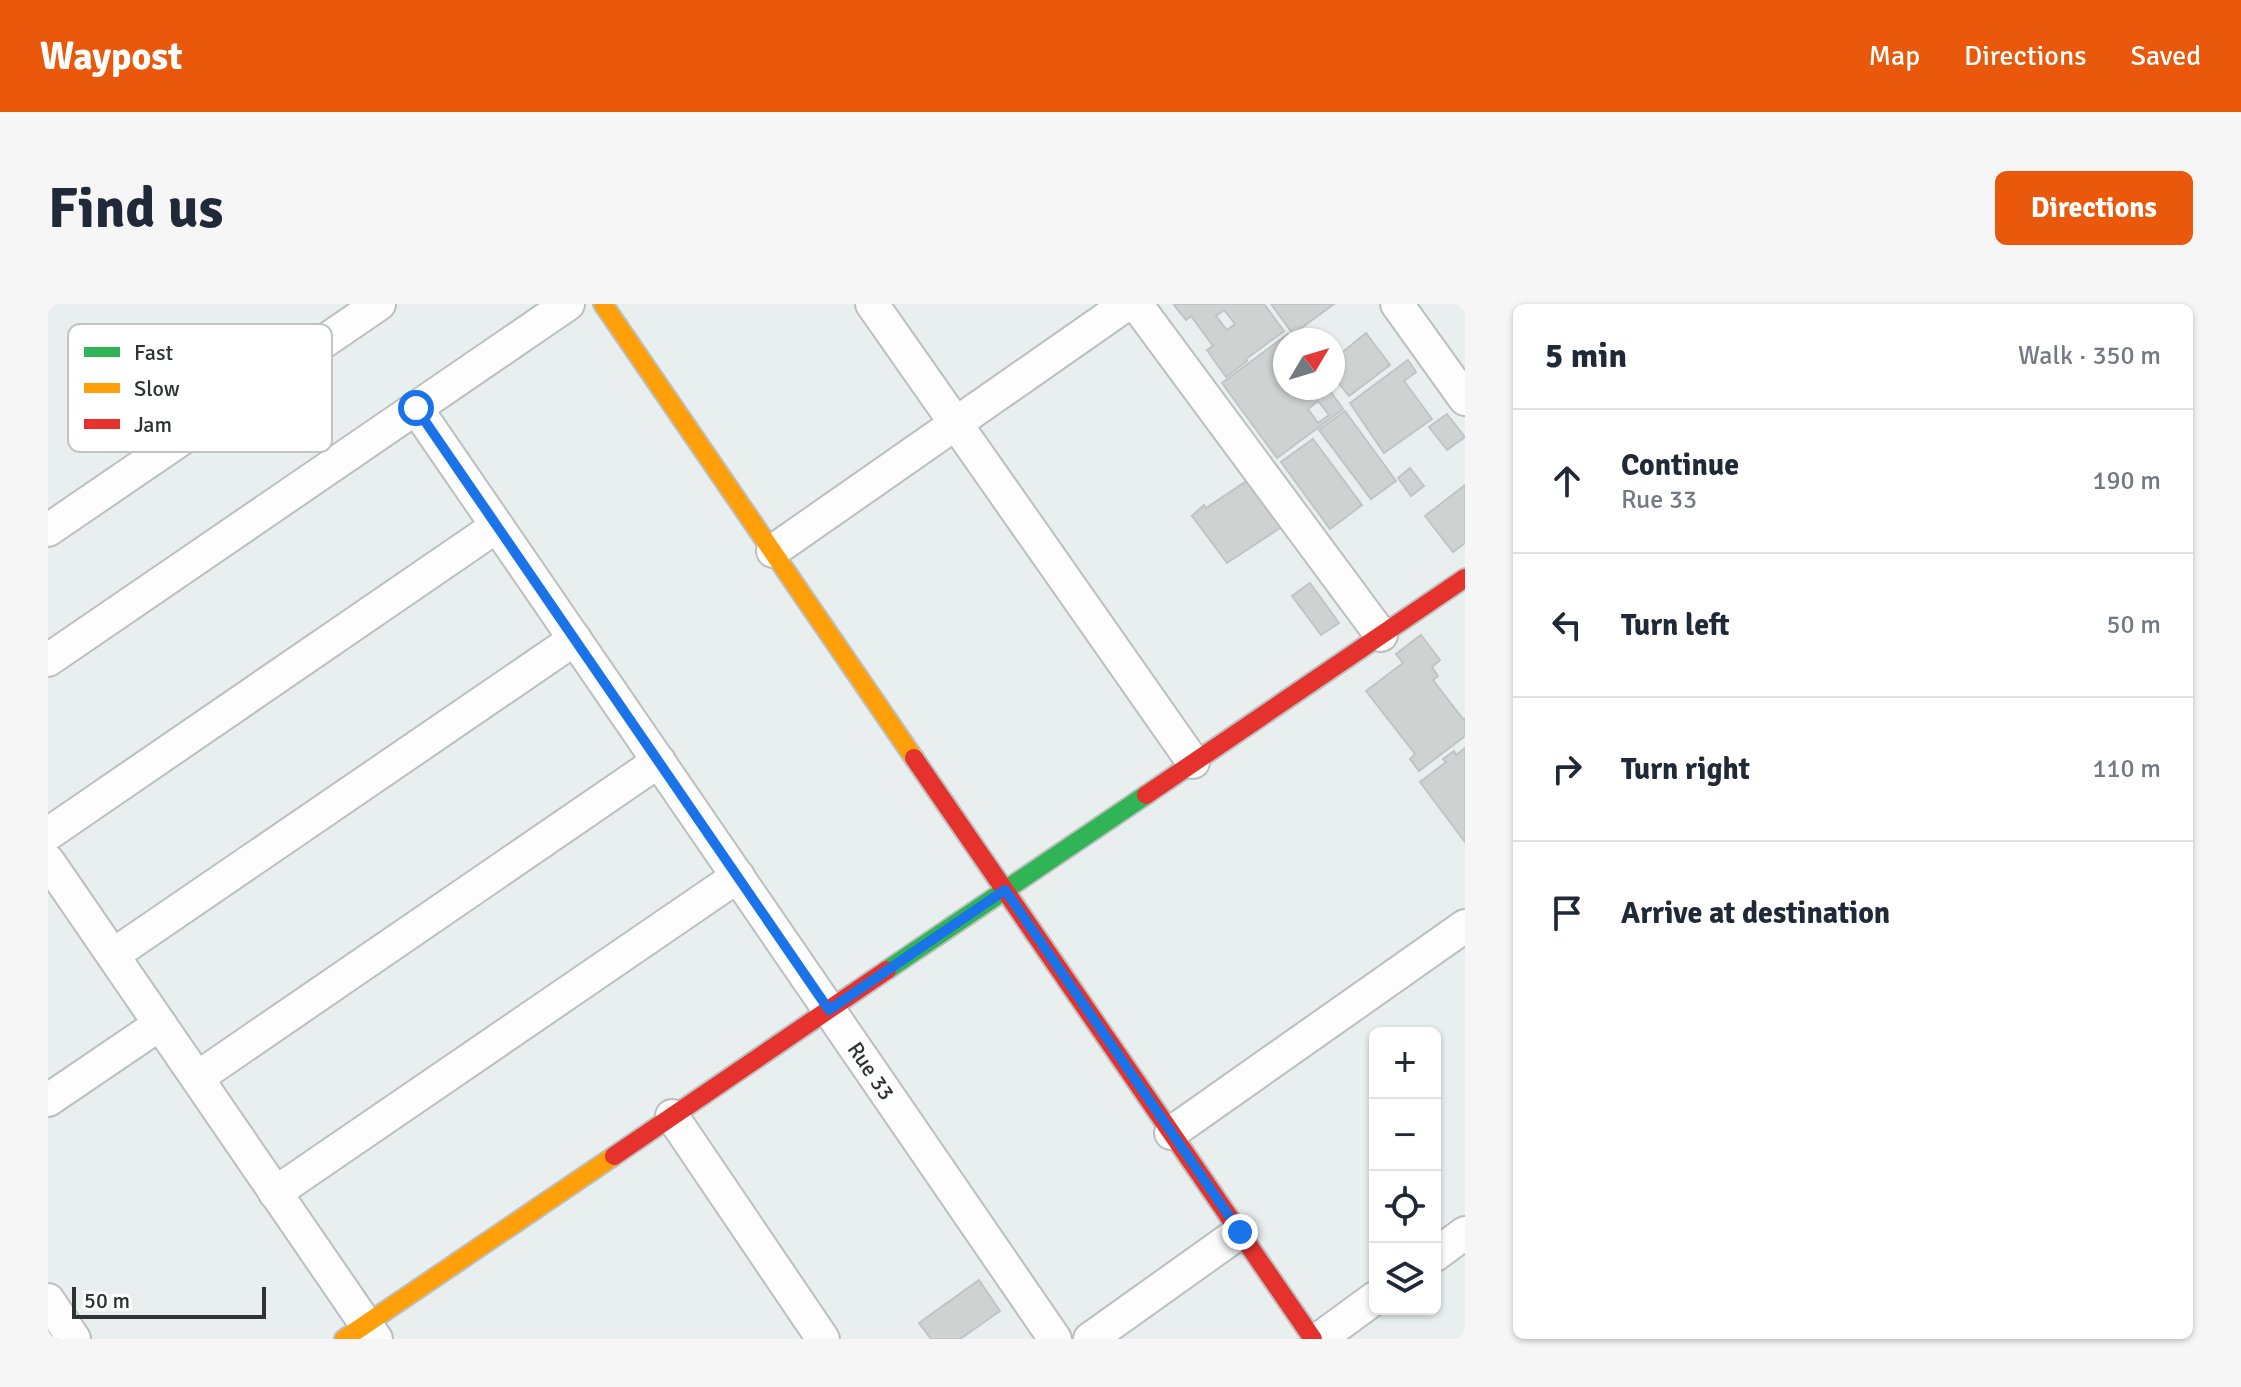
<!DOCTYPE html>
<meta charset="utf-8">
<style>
body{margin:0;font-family:Signika,sans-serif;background:#f6f6f7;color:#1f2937}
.controls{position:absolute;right:24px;bottom:24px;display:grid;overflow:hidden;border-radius:12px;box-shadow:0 2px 6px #0004}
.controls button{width:72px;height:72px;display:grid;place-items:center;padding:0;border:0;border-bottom:2px solid #e0e1e3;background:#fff;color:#1f2937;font:40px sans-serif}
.compass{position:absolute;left:1225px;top:24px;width:72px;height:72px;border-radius:50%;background:#fff;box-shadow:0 2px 6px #0004;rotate:52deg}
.scale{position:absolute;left:24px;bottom:20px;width:194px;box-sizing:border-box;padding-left:8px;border:4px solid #2f3332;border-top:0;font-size:22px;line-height:28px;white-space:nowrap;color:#2f3332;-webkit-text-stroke:6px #fff;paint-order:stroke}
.stop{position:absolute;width:24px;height:24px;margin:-18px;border:6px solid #1a73e8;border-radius:50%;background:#fff}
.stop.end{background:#1a73e8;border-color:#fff;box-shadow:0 2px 8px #0008}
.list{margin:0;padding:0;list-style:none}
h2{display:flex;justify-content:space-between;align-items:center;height:104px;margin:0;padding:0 32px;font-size:34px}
h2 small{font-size:26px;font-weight:400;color:#747a83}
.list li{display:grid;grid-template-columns:52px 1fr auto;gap:24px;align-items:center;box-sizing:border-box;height:144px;padding:0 32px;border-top:2px solid #e0e1e3}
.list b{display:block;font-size:30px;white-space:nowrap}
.list p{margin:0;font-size:26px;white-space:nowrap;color:#747a83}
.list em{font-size:26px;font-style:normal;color:#747a83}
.icon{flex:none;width:44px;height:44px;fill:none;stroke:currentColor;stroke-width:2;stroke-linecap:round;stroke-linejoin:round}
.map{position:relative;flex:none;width:1417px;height:1035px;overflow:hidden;border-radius:12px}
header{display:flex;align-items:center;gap:48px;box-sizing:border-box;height:112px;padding:0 40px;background:#ea580c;color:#fff}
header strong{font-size:38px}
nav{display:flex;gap:44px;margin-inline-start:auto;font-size:28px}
.intro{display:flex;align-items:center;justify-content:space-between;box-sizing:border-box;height:192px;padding:0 48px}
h1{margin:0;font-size:56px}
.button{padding:20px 36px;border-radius:12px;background:#ea580c;color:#fff;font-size:28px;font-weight:700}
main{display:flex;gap:48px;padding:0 48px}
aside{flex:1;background:#fff;border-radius:12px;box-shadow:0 2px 6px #0004}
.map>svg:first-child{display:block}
</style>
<header>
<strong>Waypost</strong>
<nav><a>Map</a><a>Directions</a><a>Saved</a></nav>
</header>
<div class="intro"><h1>Find us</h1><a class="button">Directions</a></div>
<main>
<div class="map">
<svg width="1417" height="1035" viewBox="0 0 1417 1035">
<rect width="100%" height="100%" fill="#e9efee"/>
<!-- building -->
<g fill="#ced2d1" stroke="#c0c4c4" stroke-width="2" fill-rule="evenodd">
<path d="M1128,0H1216L1236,27L1198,55L1199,57L1178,73L1159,46L1165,42L1143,12L1138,16L1126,1ZM1176,6L1187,20L1179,26L1168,12Z"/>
<path d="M1223,0H1286L1245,30Z"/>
<path d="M1318,29L1342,61L1301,92L1285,72V56Z"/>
<path d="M1240,30L1244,36H1237V84H1280L1295,105L1229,154L1174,79ZM1270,97L1281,111L1270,119L1260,105Z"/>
<path d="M1360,56L1368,68L1356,77L1384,115L1336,149L1302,99Z"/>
<path d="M1297,107L1348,177L1323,195L1271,126Z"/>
<path d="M1399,110L1417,133L1399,146L1381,123Z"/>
<path d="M1265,135L1314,201L1282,225L1233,158Z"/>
<path d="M1362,164L1376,182L1363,192L1350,174Z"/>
<path d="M1200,176L1220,207L1227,203L1238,220L1179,259L1144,212L1156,201L1158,204Z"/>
<path d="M1417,181V239L1405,248L1377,212Z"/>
<path d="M1262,279L1291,319L1273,331L1244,292Z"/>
<path d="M1373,331L1392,356L1384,363L1390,372L1385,376L1415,415L1417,414V432L1371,467L1362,455L1367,450L1318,387L1355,359L1348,350Z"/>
<path d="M1417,444V538L1372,478L1398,458L1395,455L1406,447L1408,451Z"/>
<path d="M931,976L952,1007L912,1035H883L871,1019Z"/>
</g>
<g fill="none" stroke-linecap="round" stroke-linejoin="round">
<defs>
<g id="street">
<path d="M824,0L1145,458"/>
<path d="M1088,0L1333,331"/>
<path d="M1349,0L1417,95"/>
<path d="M368,104L1007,1035"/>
<path d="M0,226L331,0"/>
<path d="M725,247L1079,0"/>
<path d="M0,356L520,0"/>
<path d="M0,530L449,222"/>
<path d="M0,557L328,1035"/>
<path d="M65,651L527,335"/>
<path d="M149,774L611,457"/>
<path d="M0,796L112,720"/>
<path d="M624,812L775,1035"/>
<path d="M1123,829L1417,622"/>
<path d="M227,889L690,572"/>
<path d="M1387,951L1417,929"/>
<path d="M0,996L26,1035"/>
<path d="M1042,1035L1192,928"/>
<path d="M1271,1035L1327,994"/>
</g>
<path id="fast" d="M839,666L1098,491"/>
<g id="slow">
<path d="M555,0L866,454"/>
<path d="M296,1035L566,852"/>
</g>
<g id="jam">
<path d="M866,454L1265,1035"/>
<path d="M1098,491L1417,274"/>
<path d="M566,852L839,666"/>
</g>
</defs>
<!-- street casing -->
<use href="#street" stroke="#bbbfbf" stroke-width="36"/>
<!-- fast casing -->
<use href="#fast" stroke="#bbbfbf" stroke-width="22"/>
<!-- slow casing -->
<use href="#slow" stroke="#bbbfbf" stroke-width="22"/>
<!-- jam casing -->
<use href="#jam" stroke="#bbbfbf" stroke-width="22"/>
<!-- street -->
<use href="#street" stroke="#fcfdfc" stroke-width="32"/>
<!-- fast -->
<use href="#fast" stroke="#30b455" stroke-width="18"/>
<!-- slow -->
<use href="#slow" stroke="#ff9f0a" stroke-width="18"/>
<!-- jam -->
<use href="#jam" stroke="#e5322d" stroke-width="18"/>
</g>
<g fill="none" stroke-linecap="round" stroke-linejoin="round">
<!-- route -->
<path stroke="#1a73e8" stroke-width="10" d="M368,104L781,706L957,586L1192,928"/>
</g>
<g text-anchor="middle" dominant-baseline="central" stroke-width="6" stroke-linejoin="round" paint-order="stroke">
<!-- street labels -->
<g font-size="22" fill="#2f3332" stroke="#fff">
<text transform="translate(823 767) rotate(56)">Rue 33</text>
</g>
</g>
<!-- legend -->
<rect x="20" y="20" width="264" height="128" rx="12" fill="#fff" stroke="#c1c2c2" stroke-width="2"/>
<rect x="36" y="43" width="36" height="10" fill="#30b455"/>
<rect x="36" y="79" width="36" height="10" fill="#ff9f0a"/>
<rect x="36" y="115" width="36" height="10" fill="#e5322d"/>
<g font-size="22" fill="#2f3332">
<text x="86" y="56">Fast</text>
<text x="86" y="92">Slow</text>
<text x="86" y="128">Jam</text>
</g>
</svg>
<div class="controls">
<button>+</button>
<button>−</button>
<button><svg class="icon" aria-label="locate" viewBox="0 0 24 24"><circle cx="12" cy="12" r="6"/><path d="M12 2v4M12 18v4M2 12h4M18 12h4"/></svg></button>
<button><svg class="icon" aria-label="layers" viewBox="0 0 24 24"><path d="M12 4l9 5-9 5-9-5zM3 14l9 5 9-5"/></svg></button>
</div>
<svg class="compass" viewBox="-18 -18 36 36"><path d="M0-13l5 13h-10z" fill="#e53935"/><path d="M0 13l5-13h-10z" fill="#747a83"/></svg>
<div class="scale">50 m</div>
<div class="stop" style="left:368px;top:104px"></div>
<div class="stop end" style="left:1192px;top:928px"></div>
</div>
<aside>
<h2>5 min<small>Walk · 350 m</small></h2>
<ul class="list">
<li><svg class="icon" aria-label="ahead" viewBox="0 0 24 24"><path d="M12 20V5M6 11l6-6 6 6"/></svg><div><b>Continue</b><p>Rue 33</p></div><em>190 m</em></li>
<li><svg class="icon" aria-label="left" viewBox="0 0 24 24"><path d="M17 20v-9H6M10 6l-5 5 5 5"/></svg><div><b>Turn left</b></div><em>50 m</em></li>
<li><svg class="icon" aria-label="right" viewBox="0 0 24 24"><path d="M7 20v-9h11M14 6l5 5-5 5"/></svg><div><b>Turn right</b></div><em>110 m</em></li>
<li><svg class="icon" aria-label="arrive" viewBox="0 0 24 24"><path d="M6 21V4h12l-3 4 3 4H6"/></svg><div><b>Arrive at destination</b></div></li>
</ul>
</aside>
</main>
